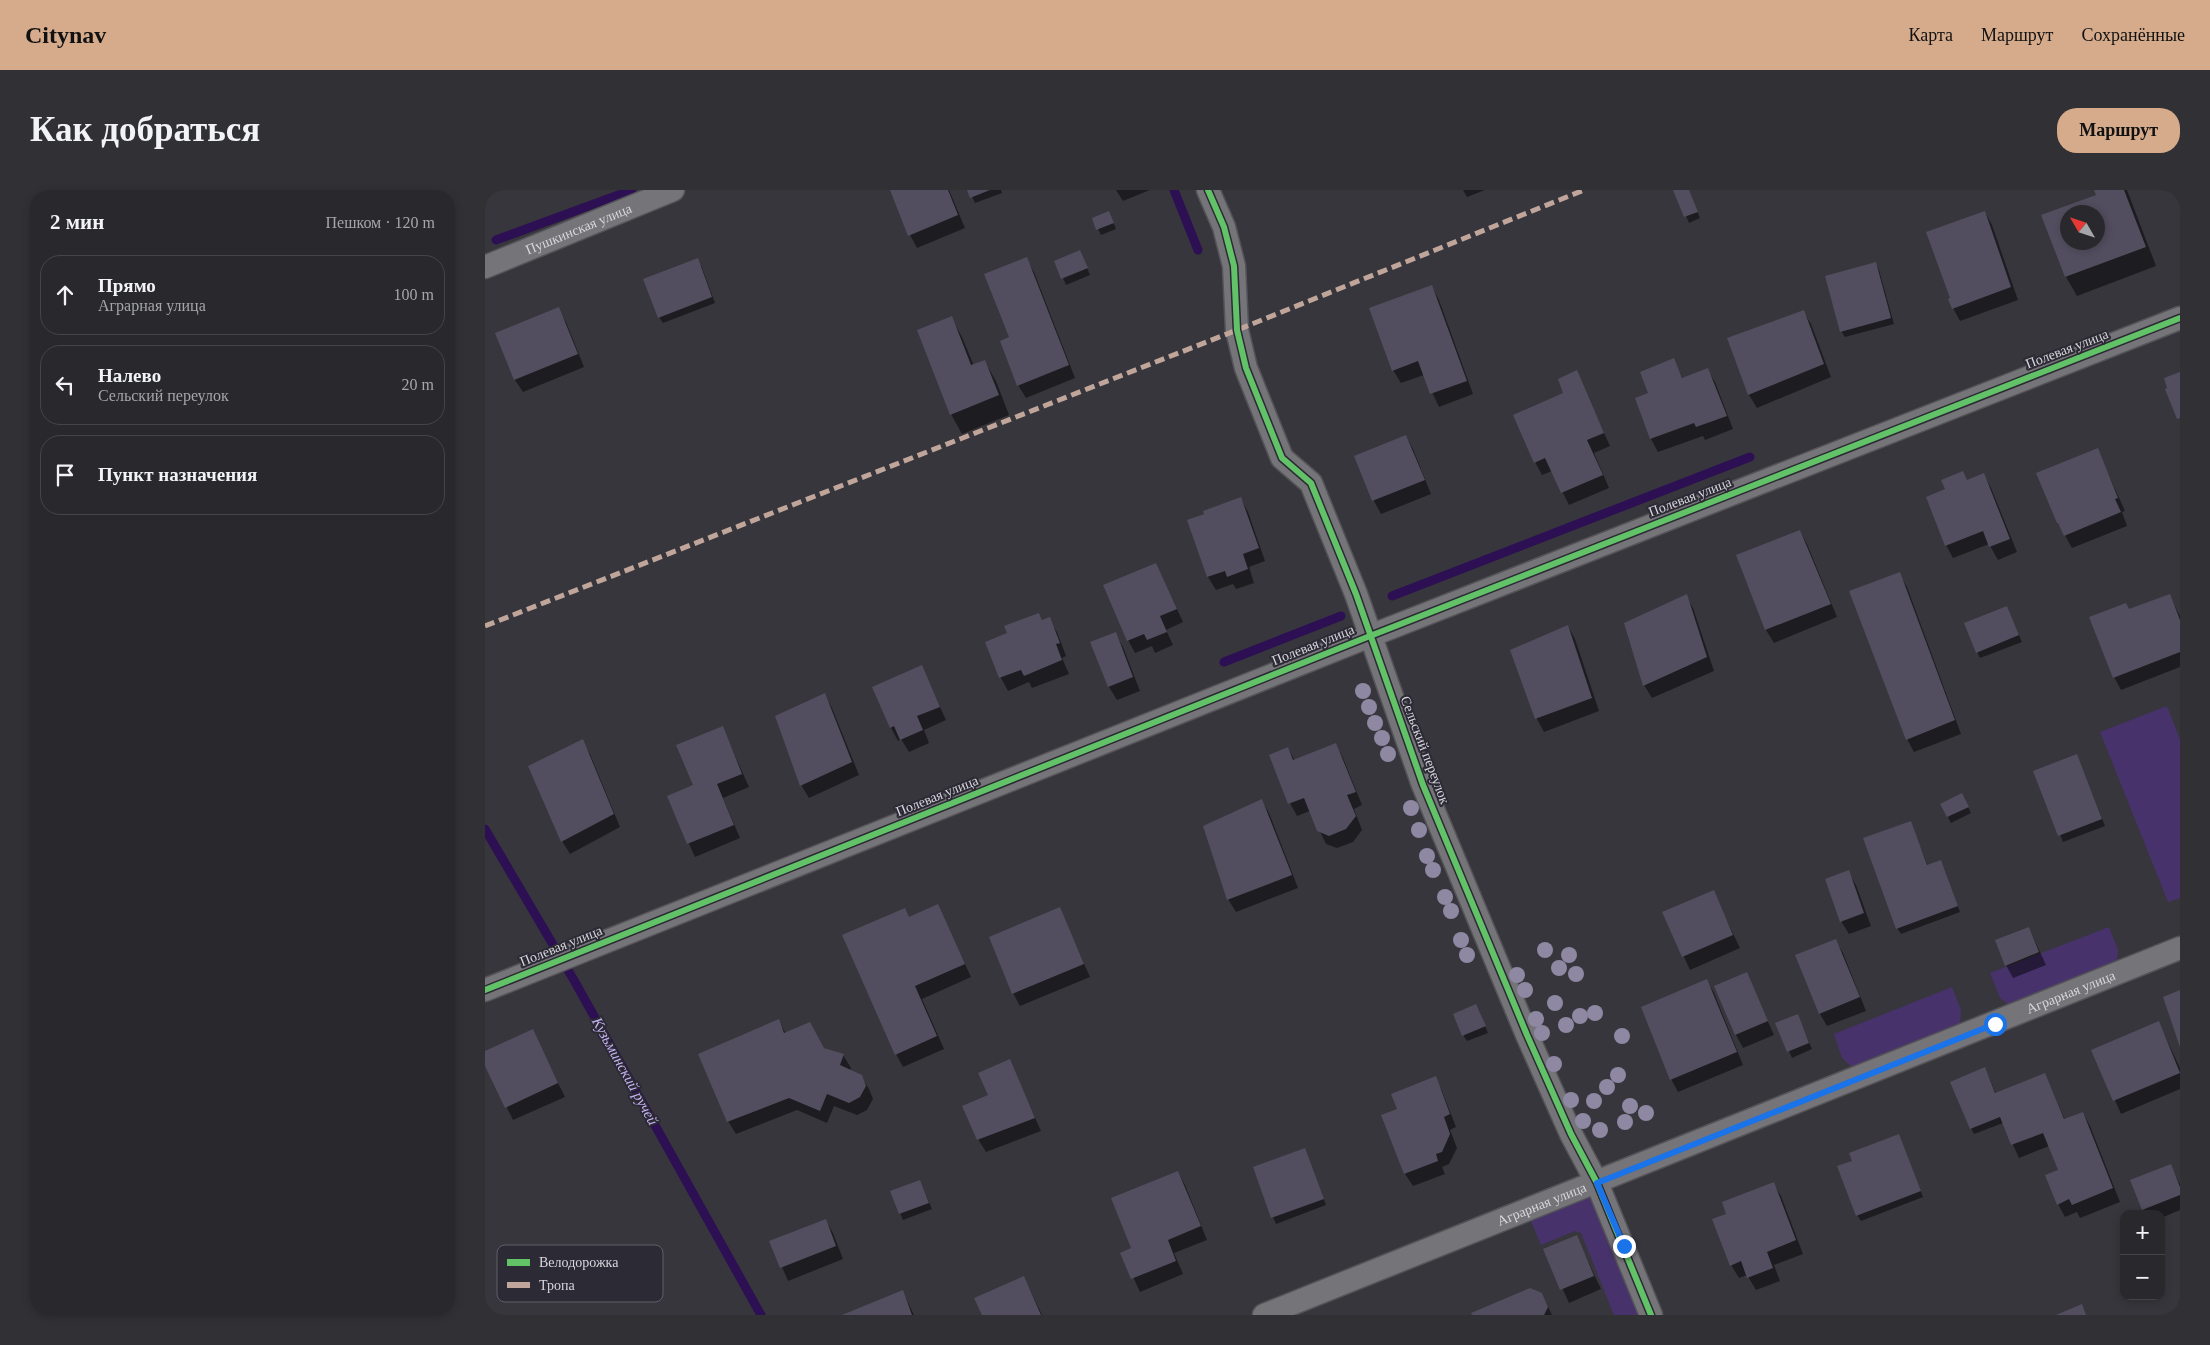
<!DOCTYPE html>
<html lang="ru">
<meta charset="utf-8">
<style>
body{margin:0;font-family:"Times New Roman",serif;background:#313035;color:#f1f3f6}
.controls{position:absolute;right:15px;bottom:15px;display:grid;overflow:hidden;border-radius:10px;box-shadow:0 2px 8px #0003}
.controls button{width:45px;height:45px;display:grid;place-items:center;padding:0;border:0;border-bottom:1px solid #454449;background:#29282d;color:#f1f3f6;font:25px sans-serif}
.compass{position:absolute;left:1575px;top:15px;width:45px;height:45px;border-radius:50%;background:#29282d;box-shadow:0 2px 8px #0003;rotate:309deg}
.stop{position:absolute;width:15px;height:15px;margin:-11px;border:4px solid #1a73e8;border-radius:50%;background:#fff}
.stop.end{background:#1a73e8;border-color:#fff;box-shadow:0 1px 5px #0008}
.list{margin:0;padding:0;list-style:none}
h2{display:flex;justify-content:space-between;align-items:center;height:65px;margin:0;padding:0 20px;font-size:21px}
h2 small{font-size:16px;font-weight:400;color:#a5a6aa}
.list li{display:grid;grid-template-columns:32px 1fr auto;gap:15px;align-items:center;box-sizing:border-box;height:80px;margin:0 10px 10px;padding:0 10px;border:1px solid #454449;border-radius:20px}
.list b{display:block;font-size:19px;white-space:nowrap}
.list p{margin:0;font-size:16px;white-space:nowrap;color:#a5a6aa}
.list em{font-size:16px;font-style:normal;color:#a5a6aa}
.icon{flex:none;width:28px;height:28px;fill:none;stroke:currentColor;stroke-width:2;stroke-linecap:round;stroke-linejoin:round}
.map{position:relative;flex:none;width:1695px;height:1125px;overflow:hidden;border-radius:20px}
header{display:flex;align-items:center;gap:30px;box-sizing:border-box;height:70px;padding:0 25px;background:#d6ab8b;color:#111}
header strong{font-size:24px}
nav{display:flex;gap:28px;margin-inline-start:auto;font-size:18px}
.intro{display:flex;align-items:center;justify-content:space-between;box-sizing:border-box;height:120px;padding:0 30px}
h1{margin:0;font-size:35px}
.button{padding:12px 22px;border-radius:20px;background:#d6ab8b;color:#111;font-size:18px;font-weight:700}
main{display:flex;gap:30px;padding:0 30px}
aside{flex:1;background:#29282d;border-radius:20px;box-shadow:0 2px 8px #0003}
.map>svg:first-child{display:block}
</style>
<header>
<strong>Citynav</strong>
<nav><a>Карта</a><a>Маршрут</a><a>Сохранённые</a></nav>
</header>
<div class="intro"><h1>Как добраться</h1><a class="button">Маршрут</a></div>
<main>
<aside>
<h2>2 мин<small>Пешком · 120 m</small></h2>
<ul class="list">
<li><svg class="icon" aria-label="ahead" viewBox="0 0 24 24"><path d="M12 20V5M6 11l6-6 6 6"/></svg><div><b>Прямо</b><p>Аграрная улица</p></div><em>100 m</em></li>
<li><svg class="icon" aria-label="left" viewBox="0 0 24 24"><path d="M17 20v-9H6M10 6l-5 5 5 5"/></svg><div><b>Налево</b><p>Сельский переулок</p></div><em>20 m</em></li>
<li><svg class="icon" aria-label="arrive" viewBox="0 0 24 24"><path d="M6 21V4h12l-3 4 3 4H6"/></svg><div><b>Пункт назначения</b></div></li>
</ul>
</aside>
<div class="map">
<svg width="1695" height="1125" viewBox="0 0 1695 1125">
<rect width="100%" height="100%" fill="#37363c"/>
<!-- green -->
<g fill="#47326c">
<path d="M1682,516L1695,550V708L1683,712L1615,542Z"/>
<path d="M1624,737L1633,760L1632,772L1524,815L1515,808L1505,783Z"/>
<path d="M1467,797L1476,820L1475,835L1368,878L1357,868L1349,844Z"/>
<path d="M1102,1007H1106L1159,1125H1129L1096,1043L1090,1041L1056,1055L1046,1031L1047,1027Z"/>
</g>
<!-- shadow -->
<g fill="#0007" fill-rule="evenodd">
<path d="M406,0H464L480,38L432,58L425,45Z"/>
<path d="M484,0H516L517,3L490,13Z"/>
<path d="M631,0H665L638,11Z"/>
<path d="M978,0H1000L982,7Z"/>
<path d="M1190,0H1203L1215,28L1204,33Z"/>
<path d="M1610,0H1642L1671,76L1592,106L1581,87L1558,26L1612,5ZM1582,22H1612V52H1582Z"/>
<path d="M624,22L631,39L616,45L613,39Z"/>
<path d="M1500,22L1507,35L1533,110L1475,131L1468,118Z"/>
<path d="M598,68L605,85L581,95L571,72Z"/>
<path d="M541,69L549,82L590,188L541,208L533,195L525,148Z"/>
<path d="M1391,74L1394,80L1409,134L1360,147L1356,141Z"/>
<path d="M216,75L230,113L178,133L174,127Z"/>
<path d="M947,97L954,110L988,204L954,217L939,185L916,193L908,180Z"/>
<path d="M73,119L81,132L99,177L38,202L30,190L12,144Z"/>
<path d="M1318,121L1326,134L1346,187L1272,218L1264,205L1243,149Z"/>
<path d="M466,127L477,147L489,176L500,172L511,191L524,225L477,244L466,224Z"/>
<path d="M1188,170L1198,189L1222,179L1230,192L1248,239L1220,250L1218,246L1173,262L1166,249L1151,209L1165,203Z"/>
<path d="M1091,182L1125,256L1109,263L1124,298L1084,315L1067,281L1057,285L1050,272Z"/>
<path d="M921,246L928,259L946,304L896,324L889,311L871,267Z"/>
<path d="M1612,259L1640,321L1637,322L1642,336L1587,358L1573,333Z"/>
<path d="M1499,285L1506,298L1532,362L1513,370L1504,354L1468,368L1461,355L1482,291Z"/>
<path d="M756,309L763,322L780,371L764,377L769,393L751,399L748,394L731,400L723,387L704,330Z"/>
<path d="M1315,341L1322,354L1352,427L1289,453L1281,440L1253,366Z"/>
<path d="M671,374L698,432L681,440L688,455L670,463L667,456L650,463L643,450Z"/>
<path d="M1414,384L1422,397L1476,544L1429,562L1422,549Z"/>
<path d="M1684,405L1695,426V477L1636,500L1629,487L1644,421Z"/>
<path d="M1201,406L1208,418L1229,481L1167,508L1159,495Z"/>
<path d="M1522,417L1537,452L1495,468L1492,462Z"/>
<path d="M554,424L558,431L564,429L572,442L581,466L577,468L584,484L547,498L544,492L523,501L516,488L502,453L524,444Z"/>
<path d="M1083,436L1090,449L1114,521L1059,542L1052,529L1026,460Z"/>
<path d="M630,444L638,457L655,501L632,510L624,497L607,453Z"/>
<path d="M437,477L461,530L439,540L444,553L424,562L416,549L413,551L406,538L389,497Z"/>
<path d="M340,505L347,518L374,585L324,608L316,595Z"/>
<path d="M237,537L264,597L238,608L255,648L210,667L183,607L209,596Z"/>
<path d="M97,551L105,564L135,637L85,664L77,651Z"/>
<path d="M851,555L858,568L877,615L869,619L877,640L868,652L852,658L841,654L825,621L812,626L805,613L803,558L810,571Z"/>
<path d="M1592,565L1620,636L1578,652L1550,581Z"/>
<path d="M777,611L784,623L813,698L751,722L743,709Z"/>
<path d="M1480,611L1486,623L1466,633L1463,627Z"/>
<path d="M1425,632L1443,676L1456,672L1459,678L1475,722L1416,744L1412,738Z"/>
<path d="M1363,682L1371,695L1386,736L1364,744L1356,731Z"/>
<path d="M1228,702L1255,758L1205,780L1179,723Z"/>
<path d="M452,715L486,787L437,809L459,859L418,877L411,864L424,728Z"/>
<path d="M574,718L605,787L535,816L528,803Z"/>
<path d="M1544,738L1561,775L1528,788L1521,775Z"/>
<path d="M1350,750L1358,763L1381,821L1342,836L1335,824Z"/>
<path d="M1261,783L1289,845L1258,858L1251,845Z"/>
<path d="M1222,791L1229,803L1258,875L1193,902L1186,889Z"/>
<path d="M994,821L1003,843L982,851L978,845Z"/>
<path d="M294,831L301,844L358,865L366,878L365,881L376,886L384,899L388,909L382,920L372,925L349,916L342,933L312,920L251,944L243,931Z"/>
<path d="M1315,832L1327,859L1307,868L1292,834Z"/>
<path d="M1674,833L1695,878V899L1636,924L1608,860Z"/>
<path d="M47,841L80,907L28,930L0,873V863Z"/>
<path d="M524,870L556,941L501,962L493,949L504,906Z"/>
<path d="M1503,885L1511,904L1560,885L1580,930L1598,923L1605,936L1635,1012L1595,1028L1592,1022L1580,1027L1573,1014L1574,981L1564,956L1534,968L1518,933L1489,944L1486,938Z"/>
<path d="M950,888L957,901L971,937L965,940L972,958L964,974L957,977L960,984L928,996L920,984L914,920Z"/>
<path d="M1414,945L1438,1007L1376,1031L1372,1025L1369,972Z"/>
<path d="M819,960L841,1015L791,1034L788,1027Z"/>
<path d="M1685,975L1695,994V1020L1676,1028V1024H1661L1658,1019Z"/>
<path d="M693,982L700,995L722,1050L689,1063L698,1084L655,1102L637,1063L648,1059Z"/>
<path d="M435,991L447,1019L418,1030L406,1002Z"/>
<path d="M1288,993L1296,1006L1318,1064L1289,1075L1295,1091L1271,1100L1262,1085L1254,1088L1246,1075L1243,1024Z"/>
<path d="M340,1030L348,1043L358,1069L303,1091L286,1051Z"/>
<path d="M1091,1046L1116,1099L1084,1113L1060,1060Z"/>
<path d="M539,1087L557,1125H498Z"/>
<path d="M418,1102L429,1125H361Z"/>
<path d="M1057,1104L1067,1125H988Z"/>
</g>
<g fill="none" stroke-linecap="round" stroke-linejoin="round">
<!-- stream -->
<g stroke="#2d1053" stroke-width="9">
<path d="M689,0L713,60"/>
<path d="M11,50L147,0"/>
<path d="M907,406L1265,267"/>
<path d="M739,472L856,426"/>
<path d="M0,639L90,792L276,1125"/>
</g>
</g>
<!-- building -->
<g fill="#534e5f" fill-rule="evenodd">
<path d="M405,0H463L473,25L423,46Z"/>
<path d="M482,0H505L485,8Z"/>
<path d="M1188,0H1204L1213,22L1199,27Z"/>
<path d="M1609,0H1639L1661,57L1580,87L1556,25L1611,5ZM1582,22H1612V52H1582Z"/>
<path d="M624,21L629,33L611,40L607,28Z"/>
<path d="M1500,21L1526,97L1467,119L1463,109L1465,108L1441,42Z"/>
<path d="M595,60L603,78L576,89L569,71Z"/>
<path d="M542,67L584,175L532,196L515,151L524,147L499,84Z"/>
<path d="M213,68L227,107L173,128L158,89Z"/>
<path d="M1391,72L1406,128L1355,142L1340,86Z"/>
<path d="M947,95L982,191L945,204L933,171L907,181L884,118Z"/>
<path d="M74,117L93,164L29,190L10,143Z"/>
<path d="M1319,120L1339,174L1263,205L1242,148Z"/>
<path d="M467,126L486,175L500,170L514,205L465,225L432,140Z"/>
<path d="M1189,168L1197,188L1223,178L1242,226L1211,237L1209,233L1165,249L1150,208L1163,203L1155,182Z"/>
<path d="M1092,180L1119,243L1102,250L1118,285L1076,303L1060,268L1049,273L1028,225L1078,203L1073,189Z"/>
<path d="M1695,182V228L1692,229L1680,199L1682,198L1679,188Z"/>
<path d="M921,245L940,290L887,311L869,266Z"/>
<path d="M1613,258L1633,308L1630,309L1636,322L1579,346L1573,333H1572L1551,283Z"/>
<path d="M1478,281L1482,290L1499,283L1525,349L1504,357L1498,341L1460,356L1441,307L1460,299L1456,290Z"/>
<path d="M756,307L774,358L758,364L763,379L742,387L740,381L722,387L702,330L719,324L718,321Z"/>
<path d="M1315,340L1346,414L1280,440L1251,365Z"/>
<path d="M671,373L692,419L675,426L682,442L662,450L659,444L642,451L618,395Z"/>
<path d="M1415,382L1470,530L1421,550L1364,401Z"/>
<path d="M1202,404L1222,467L1158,496L1139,433Z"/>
<path d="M1685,404L1695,430V462L1628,488L1604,427L1641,413L1644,419Z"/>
<path d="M1522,416L1534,445L1491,463L1479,433Z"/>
<path d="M554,423L557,430L565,427L575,453L571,454L577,470L539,486L536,480L514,488L500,452L522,443L519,436Z"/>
<path d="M1083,435L1107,508L1050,529L1025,460Z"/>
<path d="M631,442L648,487L623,497L605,452Z"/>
<path d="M437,475L455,517L432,526L438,540L415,550L409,536L405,538L387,497Z"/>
<path d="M340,503L367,572L315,596L290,526Z"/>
<path d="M238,536L257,584L232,594L249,635L202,654L182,606L208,595L191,555Z"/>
<path d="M98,549L129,624L76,652L43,576Z"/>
<path d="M851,553L871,602L862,605L871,626L861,639L844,646L832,641L819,608L803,614L784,565L803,557L808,570Z"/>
<path d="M1592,564L1617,629L1573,646L1548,581Z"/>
<path d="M1477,603L1484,617L1462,627L1455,614Z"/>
<path d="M777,609L807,685L742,710L718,636Z"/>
<path d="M1426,631L1442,675L1456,670L1473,716L1411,739L1378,648Z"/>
<path d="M1364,680L1379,723L1355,732L1340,689Z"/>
<path d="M1229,700L1248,745L1197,767L1177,722Z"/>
<path d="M453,714L480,774L430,796L452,846L410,865L357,745L420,718L424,727Z"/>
<path d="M575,717L599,774L527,804L504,747Z"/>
<path d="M1544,737L1554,762L1520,776L1510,750Z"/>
<path d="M1351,749L1375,807L1334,824L1310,765Z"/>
<path d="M1262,782L1283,831L1250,845L1229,796Z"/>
<path d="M1222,789L1252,862L1185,890L1156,817Z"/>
<path d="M1695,800V857L1678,807Z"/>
<path d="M991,814L1001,836L977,846L968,824Z"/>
<path d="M1313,824L1324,853L1302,862L1290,833Z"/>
<path d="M294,829L299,843L325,832L339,858L359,864L355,875L377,885L381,896L375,907L364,913L342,904L335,921L304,908L242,932L213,864Z"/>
<path d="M1674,831L1695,883L1628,911L1606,860Z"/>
<path d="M48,839L73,893L20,918L0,876V861Z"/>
<path d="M525,869L550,928L492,950L477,916L503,905L493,883Z"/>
<path d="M1500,877L1510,903L1560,883L1579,929L1598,922L1628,998L1587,1015L1584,1009L1572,1015L1560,985L1573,980L1558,943L1526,955L1515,927L1485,939L1465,892Z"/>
<path d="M951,886L965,924L959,927L965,944L957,962L951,964L953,971L919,984L896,925L912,919L906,904Z"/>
<path d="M1414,944L1436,1001L1371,1026L1352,976L1367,971L1364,963Z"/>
<path d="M820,958L839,1009L786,1028L768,977Z"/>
<path d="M1686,974L1695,997V1005L1657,1020L1645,990Z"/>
<path d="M693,981L716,1036L683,1050L691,1071L646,1089L635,1063L646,1058L626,1008Z"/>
<path d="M435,990L444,1013L414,1024L405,1001Z"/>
<path d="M1289,992L1311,1050L1282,1062L1288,1078L1262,1088L1256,1071L1245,1076L1227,1029L1241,1024L1237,1012Z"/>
<path d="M341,1029L351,1056L295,1078L284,1051Z"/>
<path d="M1092,1045L1109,1086L1075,1100L1058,1059Z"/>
<path d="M539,1086L556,1125H497L489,1108Z"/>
<path d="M1045,1098L1057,1103L1063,1117L1059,1125H987L986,1123Z"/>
<path d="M418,1100L427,1125H357Z"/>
<path d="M1597,1114L1601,1125H1571Z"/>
</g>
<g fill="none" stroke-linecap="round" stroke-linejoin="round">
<defs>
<g id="minor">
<path d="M723,0L739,37L749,76L752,140L761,178L797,268L826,293L871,404L938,595L1042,845L1086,944L1112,993L1166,1125"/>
<path id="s1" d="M0,77L188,0"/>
<path d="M0,800L885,446L1695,128"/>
<path id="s2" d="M779,1125L1695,758"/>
</g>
</defs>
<!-- minor casing -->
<use href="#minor" stroke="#545358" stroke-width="25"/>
<!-- minor -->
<use href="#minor" stroke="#757478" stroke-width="22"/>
<!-- quiet -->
<path stroke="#c0a59a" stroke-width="5" stroke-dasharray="10 5" stroke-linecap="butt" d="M0,436L752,140L1099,0"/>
<defs>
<g id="cycleway">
<path d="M723,0L739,37L749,76L752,140L761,178L797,268L826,293L871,404L938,595L1042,845L1086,944L1112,993L1166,1125"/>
<path d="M0,800L885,446L1695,128"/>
</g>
</defs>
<!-- cycleway casing -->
<use href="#cycleway" stroke="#2c2a34" stroke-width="9"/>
<!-- cycleway -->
<use href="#cycleway" stroke="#61c268" stroke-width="6"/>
</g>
<!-- trees -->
<g fill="#8e88a2">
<circle cx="878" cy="501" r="8"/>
<circle cx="884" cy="517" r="8"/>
<circle cx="890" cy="533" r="8"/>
<circle cx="897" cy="548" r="8"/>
<circle cx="903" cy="564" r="8"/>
<circle cx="926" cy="618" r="8"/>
<circle cx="934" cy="640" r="8"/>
<circle cx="942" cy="666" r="8"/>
<circle cx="948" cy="680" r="8"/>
<circle cx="960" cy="707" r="8"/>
<circle cx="966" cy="721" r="8"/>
<circle cx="976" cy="750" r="8"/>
<circle cx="1060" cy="760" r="8"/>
<circle cx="982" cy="765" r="8"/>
<circle cx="1084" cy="765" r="8"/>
<circle cx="1074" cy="778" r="8"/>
<circle cx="1091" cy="784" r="8"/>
<circle cx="1032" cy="785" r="8"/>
<circle cx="1040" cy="800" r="8"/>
<circle cx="1070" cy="813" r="8"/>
<circle cx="1110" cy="823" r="8"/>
<circle cx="1095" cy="826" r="8"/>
<circle cx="1051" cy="829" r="8"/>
<circle cx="1081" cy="835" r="8"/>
<circle cx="1057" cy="843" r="8"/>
<circle cx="1137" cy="846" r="8"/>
<circle cx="1069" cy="874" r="8"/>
<circle cx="1133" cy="885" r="8"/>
<circle cx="1122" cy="897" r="8"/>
<circle cx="1086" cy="910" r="8"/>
<circle cx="1109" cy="911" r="8"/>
<circle cx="1145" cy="916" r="8"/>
<circle cx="1161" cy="923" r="8"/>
<circle cx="1098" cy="931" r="8"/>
<circle cx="1140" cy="932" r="8"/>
<circle cx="1115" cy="940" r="8"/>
</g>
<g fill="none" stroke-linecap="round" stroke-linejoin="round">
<!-- route -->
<path stroke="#1a73e8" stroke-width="6" d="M1139,1056L1112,993L1510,834"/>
</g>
<g text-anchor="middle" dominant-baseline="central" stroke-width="4" stroke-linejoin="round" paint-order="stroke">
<!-- street labels -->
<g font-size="14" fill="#d8d6dd" stroke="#2c2a34">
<text stroke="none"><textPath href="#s1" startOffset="101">Пушкинская улица</textPath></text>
<text transform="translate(1582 159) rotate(-21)">Полевая улица</text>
<text transform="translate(1205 307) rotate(-21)">Полевая улица</text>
<text transform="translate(828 455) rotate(-22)">Полевая улица</text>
<text transform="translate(940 560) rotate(69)">Сельский переулок</text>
<text transform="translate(452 606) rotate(-22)">Полевая улица</text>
<text transform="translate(76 756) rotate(-22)">Полевая улица</text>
<text stroke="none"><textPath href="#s2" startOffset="869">Аграрная улица</textPath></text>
<text stroke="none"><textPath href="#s2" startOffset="299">Аграрная улица</textPath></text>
</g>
<!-- water labels -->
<g font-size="15" font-style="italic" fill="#c7b5f5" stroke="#2c2a34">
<text transform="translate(140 881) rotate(61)">Кузьминский ручей</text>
</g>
</g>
<!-- legend -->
<rect x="12" y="1055" width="166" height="57" rx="8" fill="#2c2a34" stroke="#605e67" stroke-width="1"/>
<rect x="22" y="1069" width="23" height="7" fill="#61c268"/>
<rect x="22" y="1092" width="23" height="6" fill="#c0a59a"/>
<g font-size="14" fill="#d8d6dd">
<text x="54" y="1077">Велодорожка</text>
<text x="54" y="1100">Тропа</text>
</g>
</svg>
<div class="controls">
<button>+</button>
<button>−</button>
</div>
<svg class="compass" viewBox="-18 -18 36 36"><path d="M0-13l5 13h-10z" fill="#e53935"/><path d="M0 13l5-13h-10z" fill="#a5a6aa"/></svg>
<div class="stop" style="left:1510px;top:834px"></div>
<div class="stop end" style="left:1139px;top:1056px"></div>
</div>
</main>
